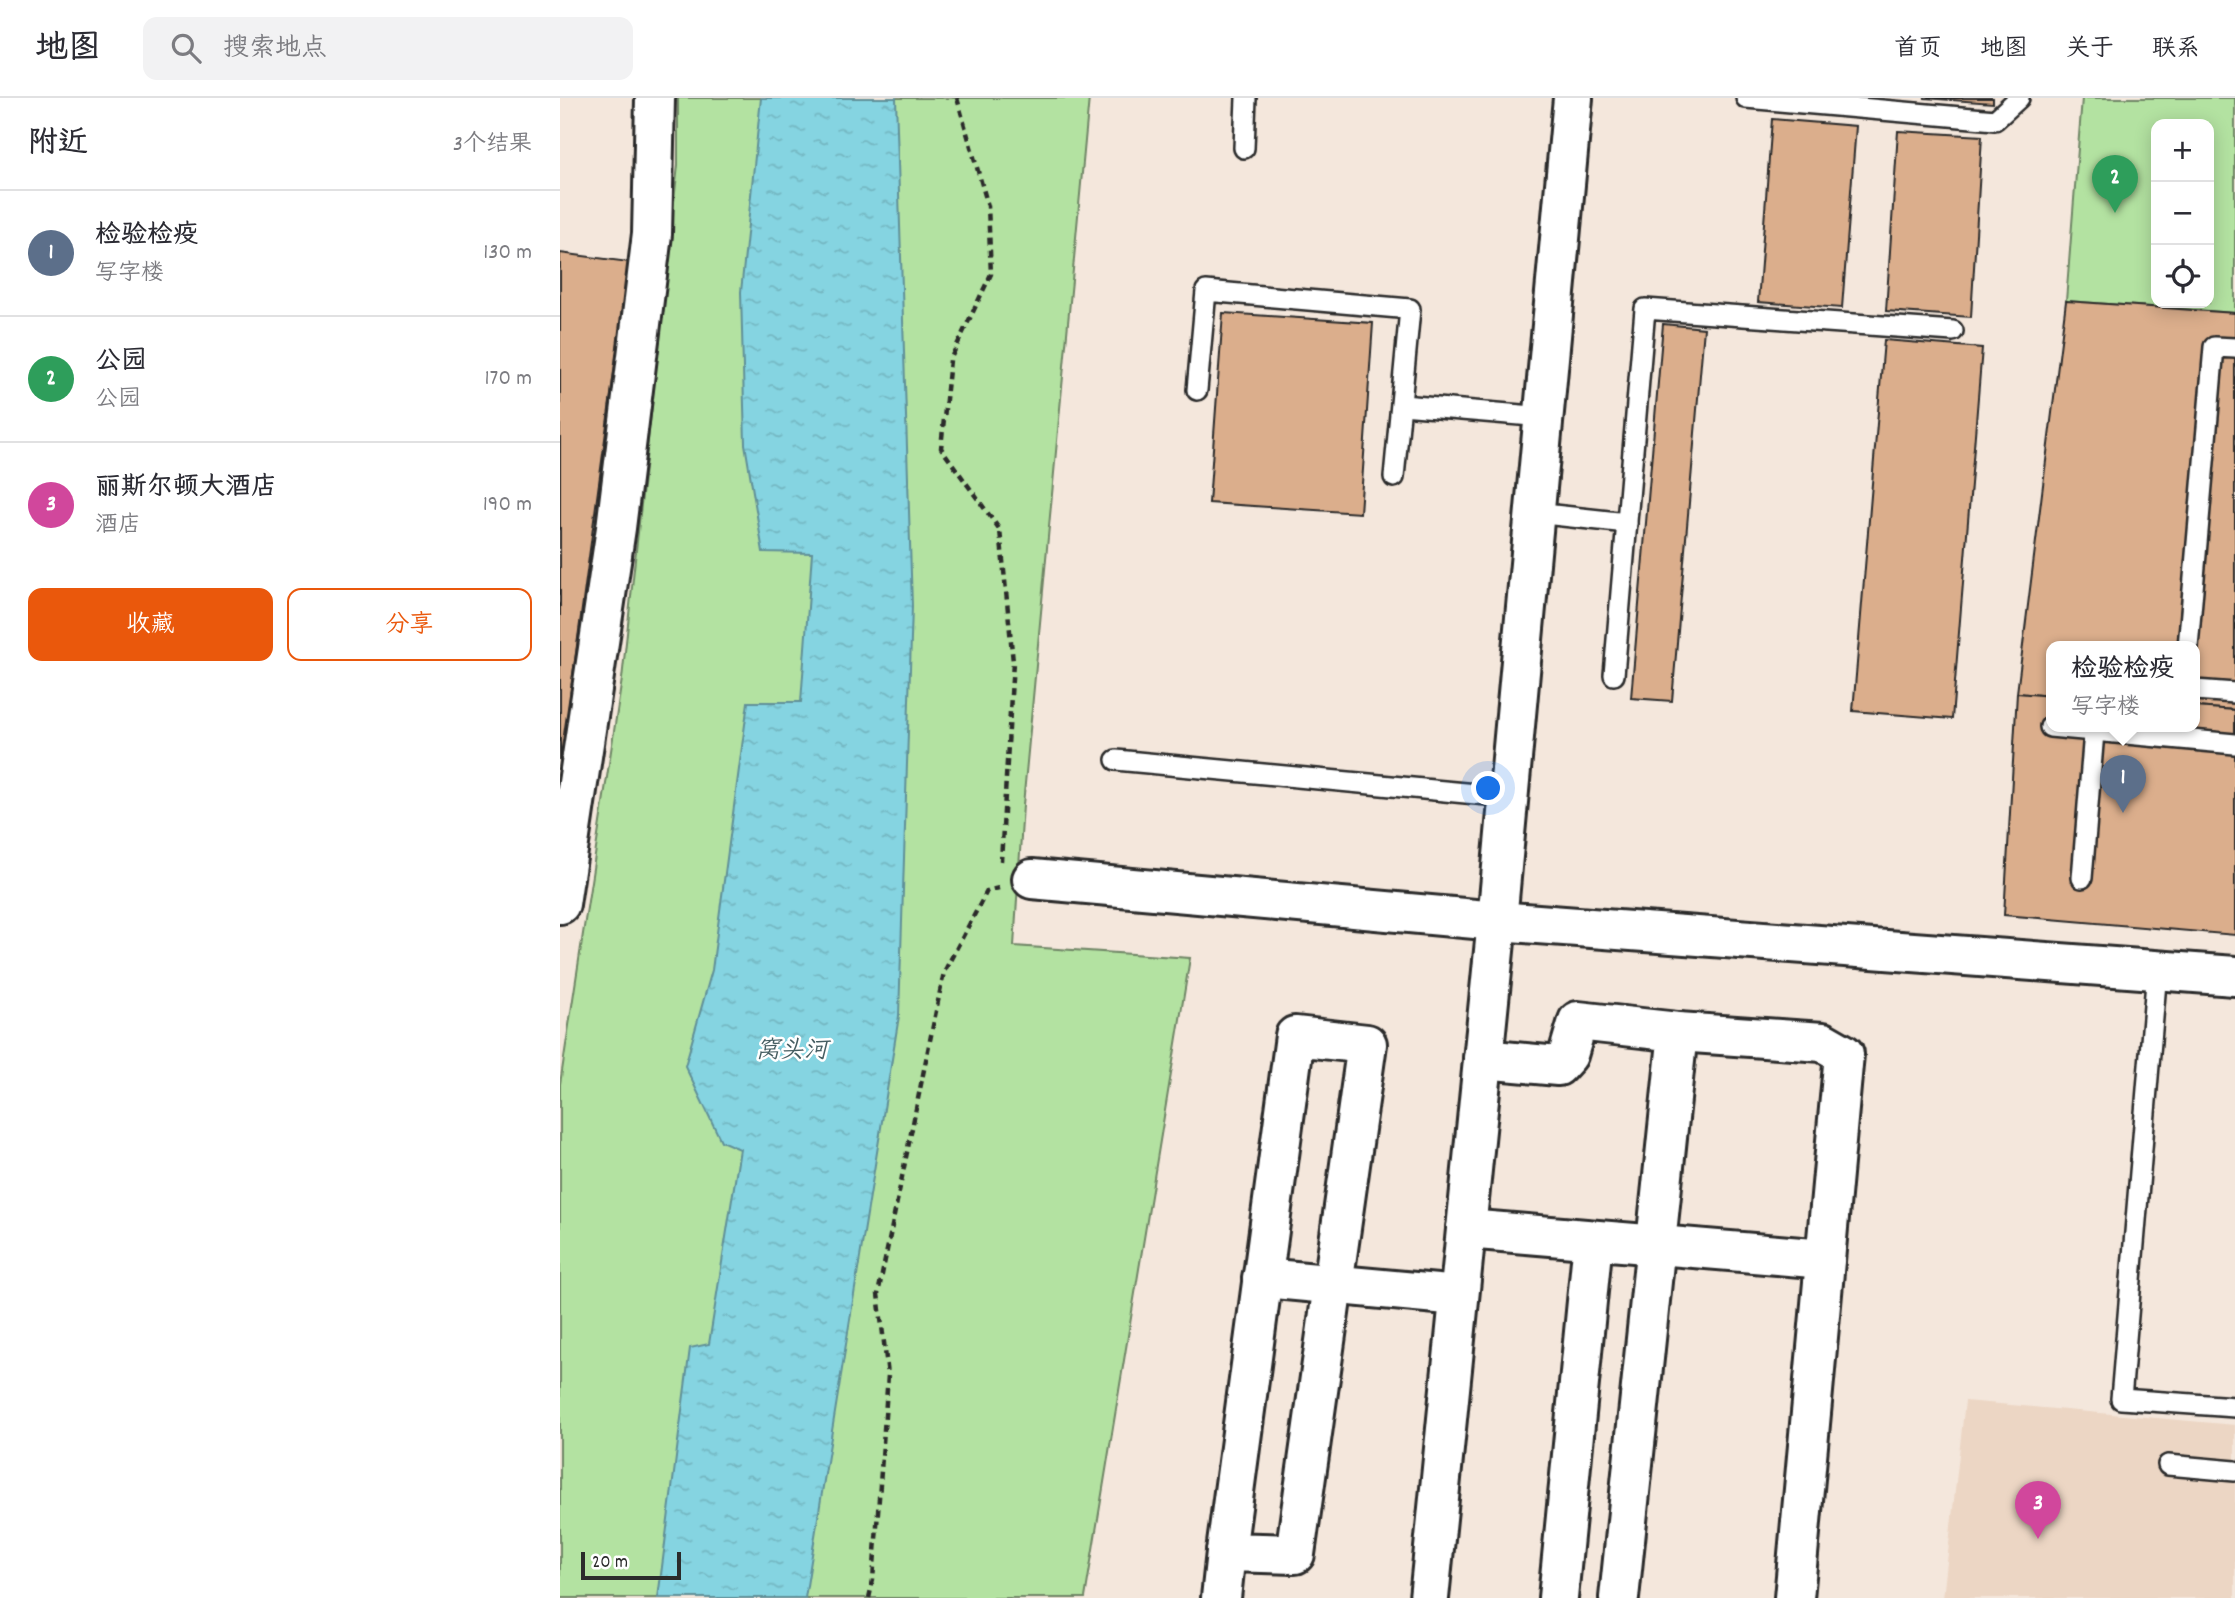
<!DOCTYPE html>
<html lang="zh">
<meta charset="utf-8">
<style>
body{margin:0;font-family:Dekko,"LXGW WenKai TC",sans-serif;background:#f2f2f3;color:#2b2b33}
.controls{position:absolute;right:21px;top:21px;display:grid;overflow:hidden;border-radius:14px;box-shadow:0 4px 18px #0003}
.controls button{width:63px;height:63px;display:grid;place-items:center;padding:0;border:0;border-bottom:2px solid #e1e1e2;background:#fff;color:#2b2b33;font:35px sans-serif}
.scale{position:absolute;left:21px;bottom:18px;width:100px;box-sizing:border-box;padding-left:7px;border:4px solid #2b2b2b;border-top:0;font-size:19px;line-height:24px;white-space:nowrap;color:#2b2b2b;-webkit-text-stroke:5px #fff;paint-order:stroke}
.you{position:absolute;left:929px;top:691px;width:24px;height:24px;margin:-18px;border:5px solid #fff;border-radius:50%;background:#1a73e8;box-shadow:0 0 0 10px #1a73e833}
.badge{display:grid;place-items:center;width:46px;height:46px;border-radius:50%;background:#ea580c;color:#fff;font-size:23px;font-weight:700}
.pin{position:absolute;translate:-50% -58px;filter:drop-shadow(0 2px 4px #0008)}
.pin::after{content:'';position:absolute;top:37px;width:24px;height:21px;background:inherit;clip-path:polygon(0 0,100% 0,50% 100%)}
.popup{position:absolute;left:1486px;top:543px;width:154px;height:91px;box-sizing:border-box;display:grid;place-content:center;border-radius:14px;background:#fff;filter:drop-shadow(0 2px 5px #0005);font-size:23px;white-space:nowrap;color:#7c7c81}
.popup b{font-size:26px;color:#2b2b33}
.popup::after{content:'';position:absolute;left:50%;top:100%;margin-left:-14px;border:14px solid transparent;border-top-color:#fff}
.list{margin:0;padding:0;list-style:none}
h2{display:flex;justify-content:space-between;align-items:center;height:91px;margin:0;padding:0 28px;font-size:30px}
h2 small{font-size:23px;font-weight:400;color:#7c7c81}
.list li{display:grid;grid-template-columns:46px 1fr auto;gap:21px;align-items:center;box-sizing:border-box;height:126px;padding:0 28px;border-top:2px solid #e1e1e2}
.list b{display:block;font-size:26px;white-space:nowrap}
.list p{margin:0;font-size:23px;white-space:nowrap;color:#7c7c81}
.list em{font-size:23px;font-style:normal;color:#7c7c81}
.actions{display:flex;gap:14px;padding:21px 28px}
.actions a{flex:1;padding:16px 0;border:2px solid #ea580c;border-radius:14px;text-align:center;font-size:24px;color:#ea580c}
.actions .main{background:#ea580c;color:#fff}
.icon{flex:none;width:38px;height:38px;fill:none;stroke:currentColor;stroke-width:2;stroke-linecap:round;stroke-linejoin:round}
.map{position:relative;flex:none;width:1675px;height:1500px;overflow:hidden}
header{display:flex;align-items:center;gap:42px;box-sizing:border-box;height:98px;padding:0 35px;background:#fff;border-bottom:2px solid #e1e1e2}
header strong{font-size:33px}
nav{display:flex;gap:38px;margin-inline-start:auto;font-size:24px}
.search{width:490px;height:63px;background:#f2f2f3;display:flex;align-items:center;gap:18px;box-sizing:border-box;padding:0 24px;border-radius:14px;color:#7c7c81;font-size:26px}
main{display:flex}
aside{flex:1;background:#fff}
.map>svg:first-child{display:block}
</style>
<header>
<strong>地图</strong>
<div class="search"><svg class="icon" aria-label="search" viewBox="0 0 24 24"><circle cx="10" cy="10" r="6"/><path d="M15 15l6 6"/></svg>搜索地点</div>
<nav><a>首页</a><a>地图</a><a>关于</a><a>联系</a></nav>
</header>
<main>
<aside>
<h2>附近<small>3个结果</small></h2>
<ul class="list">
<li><span class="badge" style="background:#5c6f8a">1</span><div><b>检验检疫</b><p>写字楼</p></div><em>130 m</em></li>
<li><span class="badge" style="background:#2e9e5b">2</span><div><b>公园</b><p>公园</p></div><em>170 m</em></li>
<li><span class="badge" style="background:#d1479c">3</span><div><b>丽斯尔顿大酒店</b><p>酒店</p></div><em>190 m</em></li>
</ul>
<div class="actions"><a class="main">收藏</a><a>分享</a></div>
</aside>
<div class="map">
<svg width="1675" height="1500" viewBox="0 0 1675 1500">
<defs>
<pattern id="water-ripples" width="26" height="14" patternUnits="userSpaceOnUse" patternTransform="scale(1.75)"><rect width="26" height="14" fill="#85d4e1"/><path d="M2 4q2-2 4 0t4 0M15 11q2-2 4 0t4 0" fill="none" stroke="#73b6c1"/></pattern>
</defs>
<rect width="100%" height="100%" fill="#f4e7dc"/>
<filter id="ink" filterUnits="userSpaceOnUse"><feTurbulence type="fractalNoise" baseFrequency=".0143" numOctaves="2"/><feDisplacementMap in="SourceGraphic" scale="14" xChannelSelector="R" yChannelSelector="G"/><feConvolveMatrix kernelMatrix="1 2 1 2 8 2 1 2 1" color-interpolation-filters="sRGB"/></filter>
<g filter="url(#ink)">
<!-- built -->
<path fill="#ecd6c4" d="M1405,1303L1675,1327V1500H1383Z"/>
<!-- green -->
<g fill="#b3e2a1" stroke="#6f8666" stroke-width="2" fill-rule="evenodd">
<path d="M118,0H529L463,707L454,848L630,860L525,1500H0V986L62,581L118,67Z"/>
<path d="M1522,0H1675V215L1506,203ZM1596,26H1649V205H1596Z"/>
</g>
<!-- water -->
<path fill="url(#water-ripples)" stroke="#619098" stroke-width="2" d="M201,0H336L352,508L339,918L245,1500H98L130,1250L149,1246L180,1051L161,1043L125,968L152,872L188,604H241L252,455L203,454L185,346L181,194Z"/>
<!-- building -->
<g fill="#dbae8c" stroke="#2b2b2b" stroke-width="2">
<path d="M1364,0H1433V5Z"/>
<path d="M1212,21L1296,28L1282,210L1198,204Z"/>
<path d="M1338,33L1422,38L1411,219L1326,213Z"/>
<path d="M0,155L69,164L0,673Z"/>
<path d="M1506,203L1675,215V612L1635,609V549H1491V598L1457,595Z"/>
<path d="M663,215L813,225L800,415L649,405Z"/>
<path d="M1103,226L1144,230L1112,603L1071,600Z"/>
<path d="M1324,242L1422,250L1392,621L1293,613Z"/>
<path d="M1457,595L1491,598V629H1635V609L1675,612V837L1444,817Z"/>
</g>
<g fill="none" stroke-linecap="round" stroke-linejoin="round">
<defs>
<g id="lane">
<path d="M1186,0L1435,22L1459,0"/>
<path d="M684,50L686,0"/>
<path d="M637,292L646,193L850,211L834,379"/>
<path d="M842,307L984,319"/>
<path d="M975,415L1067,425"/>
<path d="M1628,549L1654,249L1675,250"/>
<path d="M1054,577L1085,211L1393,233"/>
<path d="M1635,592L1675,595"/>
<path d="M1490,629L1675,646"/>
<path d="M556,662L948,699"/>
<path d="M1522,780L1534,634"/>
<path d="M1597,872L1561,1301L1675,1309"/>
<path d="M1608,1367L1675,1373"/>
</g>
<g id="street">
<path d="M472,781L937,823L1675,878"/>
<path d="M0,806L56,430L92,136L95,0"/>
<path d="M735,938L807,946L735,1456L666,1454Z"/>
<path d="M923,961L998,968L1008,957L1018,923L1118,934L1263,944L1284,956L1234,1500"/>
<path d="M906,1131L1265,1161"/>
<path d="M702,1180L899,1198"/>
<path d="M661,1500L666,1454"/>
<path d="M869,1500L937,823L1013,0"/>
<path d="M998,1500L1033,1142"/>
<path d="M1059,1500L1118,934"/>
</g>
</defs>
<!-- lane casing -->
<use href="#lane" stroke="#2b2b2b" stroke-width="24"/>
<!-- street casing -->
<use href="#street" stroke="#2b2b2b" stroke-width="44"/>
<!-- path -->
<g stroke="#2b2b2b" stroke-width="4.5" stroke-dasharray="7 5" stroke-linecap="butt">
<path d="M397,0L428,108L431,176L390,262L381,350L440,432L453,564L441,763"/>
<path d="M309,1500L313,1482L328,1277L318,1196L384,874L427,793L439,790"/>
</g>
<!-- lane -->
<use href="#lane" stroke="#fff" stroke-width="19"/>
<!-- street -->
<use href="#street" stroke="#fff" stroke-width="38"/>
</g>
</g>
<g text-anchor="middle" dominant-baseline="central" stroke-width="5" stroke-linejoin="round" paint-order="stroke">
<!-- water labels -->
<g font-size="24" font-style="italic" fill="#465e62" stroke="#fff">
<text x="232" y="954">窝头河</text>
</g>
</g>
</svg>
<div class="controls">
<button>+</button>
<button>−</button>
<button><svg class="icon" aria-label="locate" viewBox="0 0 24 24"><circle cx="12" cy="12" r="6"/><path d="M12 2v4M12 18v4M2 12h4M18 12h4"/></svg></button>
</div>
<div class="scale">20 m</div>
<div class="you"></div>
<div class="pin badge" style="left:1563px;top:715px;background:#5c6f8a">1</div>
<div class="popup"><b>检验检疫</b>写字楼</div>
<div class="pin badge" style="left:1555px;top:115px;background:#2e9e5b">2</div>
<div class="pin badge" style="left:1478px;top:1441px;background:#d1479c">3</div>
</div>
</main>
